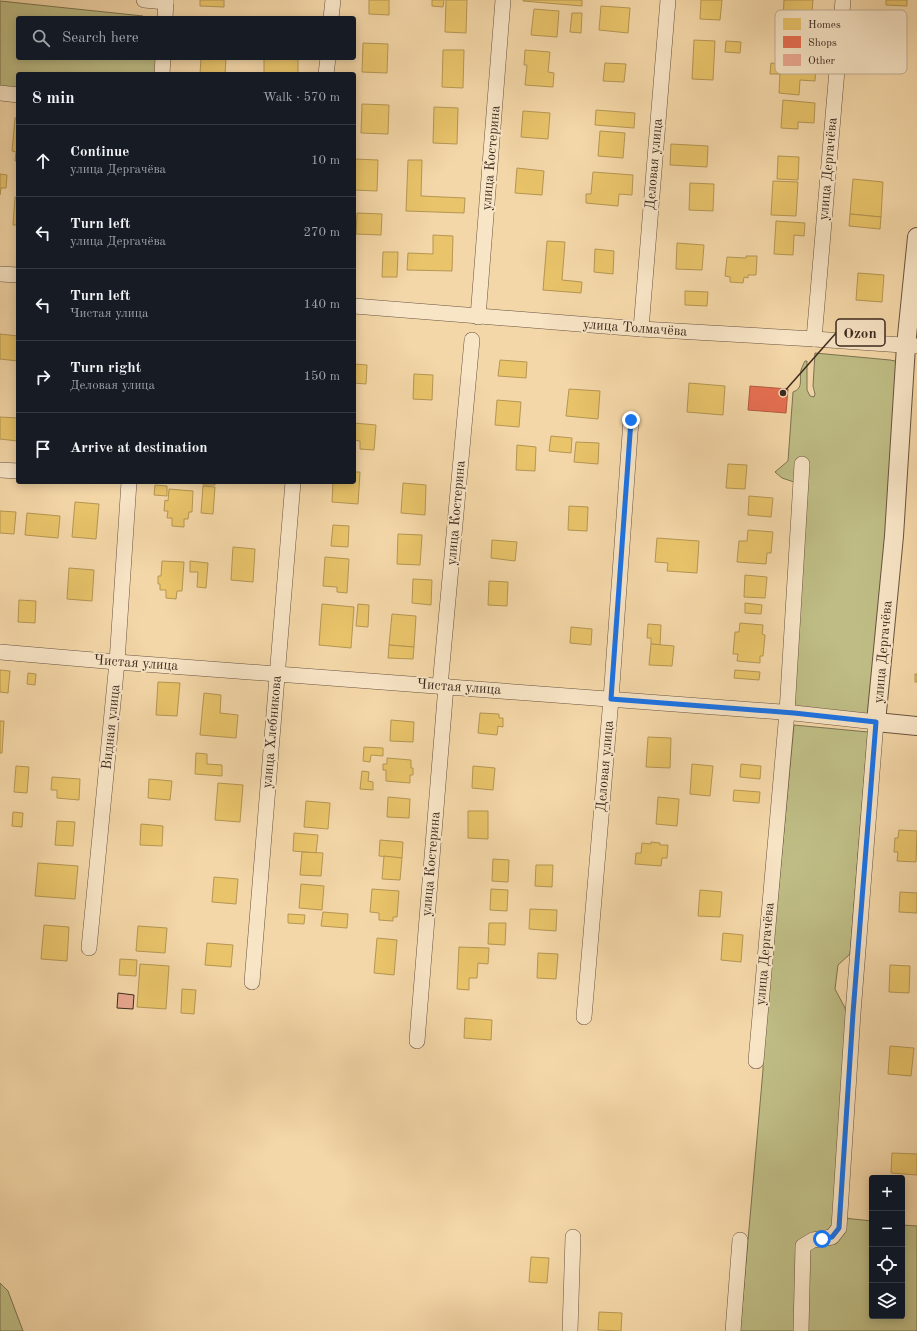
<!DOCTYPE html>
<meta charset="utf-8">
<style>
body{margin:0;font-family:"Old Standard TT",serif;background:#20242c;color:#f1f3f6}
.controls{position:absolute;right:12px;bottom:12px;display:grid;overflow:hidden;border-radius:4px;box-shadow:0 2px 10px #0003}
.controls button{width:36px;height:36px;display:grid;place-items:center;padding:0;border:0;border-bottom:1px solid #363941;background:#171b24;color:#f1f3f6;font:20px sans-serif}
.stop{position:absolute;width:12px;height:12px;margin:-9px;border:3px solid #1a73e8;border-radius:50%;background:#fff}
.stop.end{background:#1a73e8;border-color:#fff;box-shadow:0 1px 4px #0008}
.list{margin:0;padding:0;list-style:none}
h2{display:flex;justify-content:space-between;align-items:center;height:52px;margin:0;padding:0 16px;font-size:17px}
h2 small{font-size:13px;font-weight:400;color:#9ea1a6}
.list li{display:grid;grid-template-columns:26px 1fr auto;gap:12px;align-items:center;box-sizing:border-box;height:72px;padding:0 16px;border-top:1px solid #363941}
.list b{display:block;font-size:15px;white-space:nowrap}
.list p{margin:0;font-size:13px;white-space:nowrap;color:#9ea1a6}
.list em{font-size:13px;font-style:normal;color:#9ea1a6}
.icon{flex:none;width:22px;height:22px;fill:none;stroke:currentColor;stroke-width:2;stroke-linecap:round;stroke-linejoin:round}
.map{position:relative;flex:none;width:917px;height:1331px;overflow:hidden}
.search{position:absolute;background:#171b24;box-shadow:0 2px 10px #0003;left:16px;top:16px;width:340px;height:44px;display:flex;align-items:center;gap:10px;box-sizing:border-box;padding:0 14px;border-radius:4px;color:#9ea1a6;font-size:15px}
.panel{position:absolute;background:#171b24;box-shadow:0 2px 10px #0003;left:16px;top:72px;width:340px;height:412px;border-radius:4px}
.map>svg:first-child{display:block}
</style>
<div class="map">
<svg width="917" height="1331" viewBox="0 0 917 1331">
<rect width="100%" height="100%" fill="#f4d7a8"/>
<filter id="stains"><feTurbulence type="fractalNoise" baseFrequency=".005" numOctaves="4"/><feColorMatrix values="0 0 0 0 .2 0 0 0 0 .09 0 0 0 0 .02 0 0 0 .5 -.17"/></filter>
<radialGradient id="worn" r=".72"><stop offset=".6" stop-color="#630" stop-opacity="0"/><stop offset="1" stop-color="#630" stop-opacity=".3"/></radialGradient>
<!-- green -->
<g fill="#bfbd85" stroke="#7d7352">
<path d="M0,1L143,16L145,18H18V58H159L158,74H18V89L0,87Z"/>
<path d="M815,353L890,360L895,361L899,366L871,711L866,717L792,707L797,483L782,478L775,472L788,461L793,392C804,388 799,379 801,370C802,367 804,363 805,361H807V390L810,396L814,397L815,394L813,386Z"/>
<path d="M794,725L868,732L850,954L838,965L835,989L845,1008L849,1028L834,1217L872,1221V1316H902V1225L917,1226V1331H740L763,1070V1051Z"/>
<path d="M0,1283L8,1291L23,1331H0Z"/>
</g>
<!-- homes -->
<g fill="#e9c46a" stroke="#b59653">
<path d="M200,0H224V7L200,6Z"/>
<path d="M369,0H389V15L369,14Z"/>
<path d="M432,0H444L443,7L432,6Z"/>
<path d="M446,0H467L466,33L445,32Z"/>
<path d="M523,0H582V6L523,1Z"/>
<path d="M701,0H722L720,20L700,19Z"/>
<path d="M784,0H813L811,21L783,19Z"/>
<path d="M886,0H907V6L886,5Z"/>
<path d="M601,6L630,8L628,33L599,30Z"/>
<path d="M534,9L559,11L557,37L531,35Z"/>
<path d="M572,13H582L581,33L570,32Z"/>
<path d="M694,40L715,41L713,80L692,79Z"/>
<path d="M726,41L741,42L740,53L725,52Z"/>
<path d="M363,43L388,44L387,73L362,72Z"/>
<path d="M443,50H464L463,88L442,87Z"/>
<path d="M525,50L550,52L548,72L554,73L553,87L525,85L527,65H524Z"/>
<path d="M201,58H226L225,74H200Z"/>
<rect x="264" y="58" width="34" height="16"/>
<path d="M605,63L626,64L624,82L603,81Z"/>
<path d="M771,63L816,67L815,81L800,80L799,95L779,93L780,74H770Z"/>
<path d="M783,100L815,103L814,123L798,122V129L781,128Z"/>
<path d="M362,104L389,105L388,134L361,133Z"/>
<path d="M434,107L458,108L457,144L433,143Z"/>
<path d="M596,110L635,113L634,128L595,125Z"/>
<path d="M523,111L550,113L548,139L521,137Z"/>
<path d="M15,118H18V161H15L16,152L12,151Z"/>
<path d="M600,131L625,133L623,158L598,156Z"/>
<path d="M671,144L708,146L707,167L670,165Z"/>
<path d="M778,156L799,157L798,180L777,179Z"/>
<path d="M354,159L378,160L377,191L354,190Z"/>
<path d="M408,160H422L421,196L465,198L464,213L406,211Z"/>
<path d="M517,168L544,171L542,195L515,193Z"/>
<path d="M593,172L633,175L632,195L619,194L618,206L586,203V194H591Z"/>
<path d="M0,174L7,175L6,188H1L0,195Z"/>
<path d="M853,179L883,182L881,217L850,214Z"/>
<path d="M773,181L798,182L796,216L771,215Z"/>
<path d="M690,183L714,184L713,211L689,210Z"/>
<path d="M15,197L18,198V225H13Z"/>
<path d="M357,213L382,214L381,235L356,234Z"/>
<path d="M850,214L881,217L880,229L849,226Z"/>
<path d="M776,221L805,223L804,236L794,235L793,255L774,254Z"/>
<path d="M433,235L453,236L452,271L407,270L408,253L433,254Z"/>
<path d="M547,241L565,242L562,280L582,282L581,293L543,290Z"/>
<path d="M677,243L704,245L702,270L676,269Z"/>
<path d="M595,249L614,251L613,274L594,272Z"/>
<path d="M383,252H398L397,277H382Z"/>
<path d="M746,256H757L756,275H748V278L744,277L743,283L730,282V277L725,276L727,257L746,258Z"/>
<path d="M858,273L884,275L882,302L856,300Z"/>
<path d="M685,291L708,292L707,306L685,305Z"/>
<path d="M0,334L18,336V361L0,359Z"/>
<path d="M500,360L527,362L526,378L498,376Z"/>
<path d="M354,364L367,365L366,384L354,383Z"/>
<path d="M414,374L433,375L432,400L413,399Z"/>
<path d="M689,383L725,386L723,415L687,412Z"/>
<path d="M569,389L600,391L598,419L566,416Z"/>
<path d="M497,400L521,402L519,427L495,425Z"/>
<path d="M0,417L18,418L17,441L0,439Z"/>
<path d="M354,423L376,425L374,450L360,449V441L354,440Z"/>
<path d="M551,436L572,438L571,453L549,451Z"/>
<path d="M576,442L599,443L598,464L574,462Z"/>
<path d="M517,445L536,447L535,471L516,470Z"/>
<path d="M728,464L747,465L745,489L726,488Z"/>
<path d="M354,472H360L358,504L332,502L333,482H354Z"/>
<path d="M203,482H216L215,485H203Z"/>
<path d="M403,483L426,485L425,515L401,513Z"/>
<path d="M155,485L167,486V496L154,495Z"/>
<path d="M203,486L215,487L213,514L201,513Z"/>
<path d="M169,489L193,491L192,512H189L188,519H184V527L172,526V518H167L168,511H164L165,500L168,501Z"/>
<path d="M749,496L773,498L771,517L748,515Z"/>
<path d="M75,502L99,504L96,539L72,537Z"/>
<path d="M569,506L588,507L587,531L568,530Z"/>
<path d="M0,511L16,512L14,534L0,533Z"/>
<path d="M27,513L60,516L58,538L25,535Z"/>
<path d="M333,525L349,526L348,547L331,546Z"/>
<path d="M748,530L773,532L771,553H767L766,564L737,562L739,541H747Z"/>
<path d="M398,534L422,535L420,565L397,564Z"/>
<path d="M657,538L699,541L697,573L667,571L668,563L655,562Z"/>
<path d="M492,540L517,542L515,561L491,558Z"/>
<path d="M233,547L255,549L253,582L231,580Z"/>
<path d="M325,557L349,559L347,593L337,592V587L323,586Z"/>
<path d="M162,561L184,562L182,591H177L176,599L166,598V590H160V584H158V576H161Z"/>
<path d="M190,561L208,563L206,588L197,587L198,572H190Z"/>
<path d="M69,568L94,570L92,601L67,599Z"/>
<path d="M745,575L767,577L765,598L744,597Z"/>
<path d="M413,579L432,580L431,605L412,603Z"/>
<path d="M489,581L508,582L507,606L488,605Z"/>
<path d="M19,600L36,601L35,623L18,622Z"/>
<path d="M745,603L762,605L761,614L745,613Z"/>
<path d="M322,604L354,607L351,648L319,645Z"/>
<path d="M358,604L369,605L368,627L356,626Z"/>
<path d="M392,614L416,616L414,647L389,645Z"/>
<path d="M740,623L763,625L762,634L765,635L763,656H760V663L737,661L738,654H733L735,632H739Z"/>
<path d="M648,624L661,625L660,645L651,644V638H647Z"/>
<path d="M571,627L592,629L591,645L570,643Z"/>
<path d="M651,644L674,646L672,666L649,665Z"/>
<path d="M389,645L414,647L413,659L388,658Z"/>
<path d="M0,670L10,671L8,693L0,692Z"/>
<path d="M735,670L760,672L759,680L734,678Z"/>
<path d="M28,673L36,674L35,685L27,684Z"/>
<rect x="915" y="674" width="2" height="8"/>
<path d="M158,682L180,683L177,716L156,715Z"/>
<path d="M204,693L221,695L220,713L238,715L236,738L200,735Z"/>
<path d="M480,713L499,714V718H503V727L498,726L497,735L478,733Z"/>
<path d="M391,720L414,722L413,742L390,741Z"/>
<path d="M0,721H4L2,753H0Z"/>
<path d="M648,737L671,738L670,768L646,767Z"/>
<path d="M364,747L383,748V756L371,755L370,762L363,761Z"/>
<path d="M196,753L207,754V764L222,765V776L195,774Z"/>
<path d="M387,758L411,760V768H413V775H410V783L386,781V770H383V764H387Z"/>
<path d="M692,764L713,766L710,796L690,794Z"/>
<path d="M741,764L761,766L760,779L740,777Z"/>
<path d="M16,766L29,767L27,793L14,792Z"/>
<path d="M473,766L495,768L493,790L472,788Z"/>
<path d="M362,771L369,772L368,781L373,782V790L360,789Z"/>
<path d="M52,777L80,779L79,800L57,798V790H51Z"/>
<path d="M149,779L172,781L170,800L148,798Z"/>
<path d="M218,783L243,785L240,822L215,820Z"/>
<path d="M734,790L760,792L759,803L733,801Z"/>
<path d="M388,797L410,799L409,818L387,817Z"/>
<path d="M658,797L679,799L677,826L656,824Z"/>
<path d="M306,801L330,803L328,829L304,827Z"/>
<path d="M468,811H488V839L468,838Z"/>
<path d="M13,812L23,813L22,827L12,826Z"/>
<path d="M57,821L75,822L73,846L55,845Z"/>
<path d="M141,824L163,826L162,846L140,845Z"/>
<path d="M899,830L917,831L916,862L897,861L898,852H894L895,838H898Z"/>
<path d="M294,833L318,835L316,853L293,851Z"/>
<path d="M380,840L403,842L402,858L379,856Z"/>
<path d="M651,842L660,843V845H668L667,858H662L661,866L635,864L636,853H641L642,843L651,844Z"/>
<path d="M302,852L323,853L321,876L300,875Z"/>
<path d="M384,856L402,858L400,880L382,879Z"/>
<path d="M493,859L509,860L508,882L492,881Z"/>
<path d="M38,863L78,866L75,899L35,896Z"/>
<path d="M536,865H553L552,887L535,886Z"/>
<path d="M214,877L238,879L236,904L212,902Z"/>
<path d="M301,884L324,886L322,910L299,908Z"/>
<path d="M372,889L399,891L397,917H393V921L379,920V913L370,912Z"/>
<path d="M491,889L508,890L507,911L490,910Z"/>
<path d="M700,890L722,892L720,917L698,916Z"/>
<path d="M900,892L917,893V913L899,912Z"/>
<path d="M530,909L557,910L556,931L529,929Z"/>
<path d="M323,912L348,914L347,928L321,926Z"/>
<path d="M288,914L305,915L304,924L288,923Z"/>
<path d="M489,923H506L505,945L488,944Z"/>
<path d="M44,925L69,927L67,961L41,959Z"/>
<path d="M138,926L167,928L165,953L136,951Z"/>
<path d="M723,933L743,935L741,962L721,960Z"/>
<path d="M377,938L397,940L394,975L374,973Z"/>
<path d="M207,943L233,945L231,967L205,965Z"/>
<path d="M459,947L489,948L488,964L478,963L477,978H469V990L457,989Z"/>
<path d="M538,953L558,954L556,979L537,978Z"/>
<path d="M120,959L137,960L136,976L119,975Z"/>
<path d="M140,964L169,966L166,1009L137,1007Z"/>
<path d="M890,965L910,966L909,993L889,992Z"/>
<path d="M182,989L196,990L194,1014L181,1013Z"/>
<path d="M465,1018L492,1020L491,1040L464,1038Z"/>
<path d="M890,1046L914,1048L911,1076L888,1074Z"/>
<path d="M892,1153L917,1154V1175L891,1173Z"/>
<path d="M531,1257L549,1258L547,1283L529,1282Z"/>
<path d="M599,1312L622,1313L621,1331L598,1330Z"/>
</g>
<!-- shops -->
<path fill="#e76f51" stroke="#b35a42" d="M750,386L788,389L786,413L748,410Z"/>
<!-- building -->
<path fill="#eaa891" stroke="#3b291e" d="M118,993L134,995L133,1009L117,1008Z"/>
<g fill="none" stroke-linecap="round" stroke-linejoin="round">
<defs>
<g id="minor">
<path d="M144,0L166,2V0"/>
<path d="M165,18L166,2"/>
<path d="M331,18L333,0"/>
<path d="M162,74L163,58"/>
<path d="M326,74L328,58"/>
<path d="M0,93L18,95"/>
<path d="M0,274L18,275"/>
<path d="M354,306L641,329L814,339L917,346"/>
<path d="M478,317L503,0"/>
<path d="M641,329L668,0"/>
<path d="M814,339L843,0"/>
<path d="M0,470L18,471"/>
<path d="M0,652L117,662L794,713L876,722L853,1013L839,1228L832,1237L813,1240L803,1246L801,1331"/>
<path d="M440,686L472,340"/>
<path d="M89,948L117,662L129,482"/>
<path d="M252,982L293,482"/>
<path d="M584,1017L611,699L631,420"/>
<path d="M417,1041L446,686"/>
<path d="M756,1061L787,712L802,464"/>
<path d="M570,1331L573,1237"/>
<path d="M733,1331L740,1240"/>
</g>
<path id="tertiary" d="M917,237L906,346L894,536L876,722L917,726"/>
</defs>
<!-- minor casing -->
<use href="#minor" stroke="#695440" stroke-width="16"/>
<!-- tertiary casing -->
<use href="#tertiary" stroke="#695440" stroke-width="20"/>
<!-- minor -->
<use href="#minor" stroke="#f8e5c6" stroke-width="15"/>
<!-- tertiary -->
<use href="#tertiary" stroke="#f8e5c6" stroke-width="18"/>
</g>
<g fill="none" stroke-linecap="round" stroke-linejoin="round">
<!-- route -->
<path stroke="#1a73e8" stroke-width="5" d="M631,420L611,699L794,713L876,722L853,1013L839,1228L832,1237L822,1239"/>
</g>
<g text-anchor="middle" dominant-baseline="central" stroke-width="4" stroke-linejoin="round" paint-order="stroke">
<!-- street labels -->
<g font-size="14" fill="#3b291e" stroke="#f8e5c6">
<text transform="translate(491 158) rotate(-85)">улица Костерина</text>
<text transform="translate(654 164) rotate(-85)">Деловая улица</text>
<text transform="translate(828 169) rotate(-85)">улица Дергачёва</text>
<text transform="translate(635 328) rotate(4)">улица Толмачёва</text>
<text transform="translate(456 513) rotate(-85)">улица Костерина</text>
<text transform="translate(883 652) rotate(-85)">улица Дергачёва</text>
<text transform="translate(136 663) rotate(4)">Чистая улица</text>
<text transform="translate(459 687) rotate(4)">Чистая улица</text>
<text transform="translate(111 727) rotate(-84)">Видная улица</text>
<text transform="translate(272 732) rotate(-85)">улица Хлебникова</text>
<text transform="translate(605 766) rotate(-85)">Деловая улица</text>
<text transform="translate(431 864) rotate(-85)">улица Костерина</text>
<text transform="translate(765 954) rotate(-85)">улица Дергачёва</text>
</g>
</g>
<!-- legend -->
<rect x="775" y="10" width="132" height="64" rx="6" fill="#f8e5c6" stroke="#bfad94" stroke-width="1"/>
<rect x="783" y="18" width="18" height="12" fill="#e9c46a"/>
<rect x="783" y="36" width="18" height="12" fill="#e76f51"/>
<rect x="783" y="54" width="18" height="12" fill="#eaa891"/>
<g font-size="11" fill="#3b291e">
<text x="808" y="28">Homes</text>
<text x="808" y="46">Shops</text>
<text x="808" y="64">Other</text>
</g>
<!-- callouts -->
<path fill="none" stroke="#3b291e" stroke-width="1.5" d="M783 393L836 333"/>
<circle fill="#3b291e" stroke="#f8e5c6" stroke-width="1.5" cx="783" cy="393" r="4"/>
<rect fill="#f8e5c6" stroke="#3b291e" stroke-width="1.5" x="836" y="319" width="49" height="27" rx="4"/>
<g font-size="15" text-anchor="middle" font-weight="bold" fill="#3b291e">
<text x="860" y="338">Ozon</text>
</g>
<rect width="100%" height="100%" filter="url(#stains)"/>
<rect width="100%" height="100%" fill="url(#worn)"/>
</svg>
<div class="controls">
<button>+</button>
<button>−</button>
<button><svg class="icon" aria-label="locate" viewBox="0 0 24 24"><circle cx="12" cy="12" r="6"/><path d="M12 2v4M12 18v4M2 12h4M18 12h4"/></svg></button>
<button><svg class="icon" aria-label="layers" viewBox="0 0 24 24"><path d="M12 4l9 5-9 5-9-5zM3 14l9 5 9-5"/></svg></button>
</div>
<div class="stop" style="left:822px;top:1239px"></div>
<div class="stop end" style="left:631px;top:420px"></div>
<div class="search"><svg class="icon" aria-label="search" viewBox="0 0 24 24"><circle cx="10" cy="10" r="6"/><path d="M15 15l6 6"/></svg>Search here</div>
<section class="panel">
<h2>8 min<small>Walk · 570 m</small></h2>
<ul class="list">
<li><svg class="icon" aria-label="ahead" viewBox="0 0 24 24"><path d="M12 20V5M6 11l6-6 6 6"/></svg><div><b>Continue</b><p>улица Дергачёва</p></div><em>10 m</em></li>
<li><svg class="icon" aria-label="left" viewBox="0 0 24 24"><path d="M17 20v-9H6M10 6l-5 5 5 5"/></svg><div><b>Turn left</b><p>улица Дергачёва</p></div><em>270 m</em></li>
<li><svg class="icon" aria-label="left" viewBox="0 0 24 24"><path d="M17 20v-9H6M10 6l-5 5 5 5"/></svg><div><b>Turn left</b><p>Чистая улица</p></div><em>140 m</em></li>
<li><svg class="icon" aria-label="right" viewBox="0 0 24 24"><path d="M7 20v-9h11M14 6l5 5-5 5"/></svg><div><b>Turn right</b><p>Деловая улица</p></div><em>150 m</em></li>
<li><svg class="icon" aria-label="arrive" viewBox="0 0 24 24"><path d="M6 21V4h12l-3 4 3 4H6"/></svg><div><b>Arrive at destination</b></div></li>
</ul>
</section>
</div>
